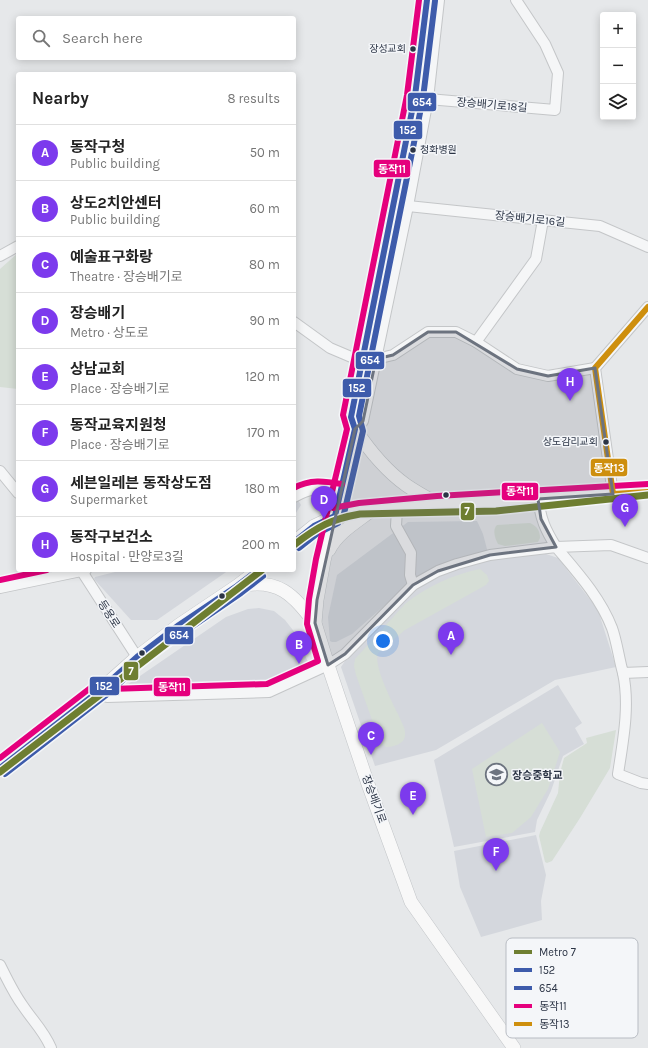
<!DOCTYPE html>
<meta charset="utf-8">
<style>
body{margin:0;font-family:Karla,"Noto Sans KR",sans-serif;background:#f6f6f6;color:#222}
.controls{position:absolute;right:12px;top:12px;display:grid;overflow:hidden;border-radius:4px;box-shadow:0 2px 10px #0003}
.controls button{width:36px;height:36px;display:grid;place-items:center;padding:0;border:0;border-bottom:1px solid #e0e0e0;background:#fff;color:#222;font:20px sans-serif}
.you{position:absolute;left:383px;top:641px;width:14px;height:14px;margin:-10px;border:3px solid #fff;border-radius:50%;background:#1a73e8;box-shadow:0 0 0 6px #1a73e833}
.badge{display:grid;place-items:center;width:26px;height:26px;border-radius:50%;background:#7c3aed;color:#fff;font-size:13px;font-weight:700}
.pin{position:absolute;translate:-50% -33px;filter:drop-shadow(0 1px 2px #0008)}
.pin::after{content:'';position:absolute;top:21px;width:14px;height:12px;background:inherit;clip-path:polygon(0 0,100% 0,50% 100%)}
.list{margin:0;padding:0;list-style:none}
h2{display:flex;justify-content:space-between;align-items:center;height:52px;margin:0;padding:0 16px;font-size:17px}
h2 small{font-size:13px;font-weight:400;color:#767676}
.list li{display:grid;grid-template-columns:26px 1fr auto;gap:12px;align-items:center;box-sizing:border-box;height:56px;padding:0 16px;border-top:1px solid #e0e0e0}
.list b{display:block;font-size:15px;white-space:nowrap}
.list p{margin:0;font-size:13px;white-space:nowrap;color:#767676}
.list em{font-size:13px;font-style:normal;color:#767676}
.icon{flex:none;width:22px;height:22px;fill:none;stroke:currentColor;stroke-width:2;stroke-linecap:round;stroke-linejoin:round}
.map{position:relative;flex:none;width:648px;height:1048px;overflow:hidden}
.search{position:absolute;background:#fff;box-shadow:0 2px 10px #0003;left:16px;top:16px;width:280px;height:44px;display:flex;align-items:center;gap:10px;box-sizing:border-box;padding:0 14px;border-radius:4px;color:#767676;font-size:15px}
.panel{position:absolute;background:#fff;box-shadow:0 2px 10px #0003;left:16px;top:72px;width:280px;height:500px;border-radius:4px}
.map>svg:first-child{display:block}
</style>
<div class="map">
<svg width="648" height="1048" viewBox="0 0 648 1048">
<rect width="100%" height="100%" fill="#e6e8ea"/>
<!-- built -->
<g fill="#d4d7dd">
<path d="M298,500L301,505L294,516V501Z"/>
<path d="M477,521L483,534L488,553L418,580L393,598L352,634L336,642H332L330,641L328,617L337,575L408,522Z"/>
<path d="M546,554L558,558L598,610L616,667L555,680L436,750L375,766L341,667L345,661L417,588L447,573L469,565L501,557Z"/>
<path d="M123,570H229L157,620H131L94,579L95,577Z"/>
<path d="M259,608L274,611L285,620L296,634L311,669L268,688L120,692V690L121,689L226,617L248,609Z"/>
<path d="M558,685L582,723L575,728L584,744L563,756L551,791L537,820L535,832L454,847L434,760Z"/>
<path d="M536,835L546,875L541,901L542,920L481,937L460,887L454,851Z"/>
</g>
<!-- green -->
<g fill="#d6ded6">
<path d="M18,253V389L0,387V269Z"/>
<path d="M530,523C537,526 540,531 540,538L538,542L505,546L498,544C495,538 492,530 497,525Z"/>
<path d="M480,569L487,575L489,581L486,585L405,630L378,653C373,665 392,702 398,714C400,720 406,728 405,735C405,744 393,747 386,747L380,742L356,675L354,666L355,659L405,604C426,587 454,574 480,569Z"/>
<path d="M542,723L560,752L548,789L531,817L512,833L486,837L472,769Z"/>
<path d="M616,730L610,768L580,818L552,861L547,863L545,862L539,836L540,832L558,793L560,773L564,758L584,745L587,743L586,738Z"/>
</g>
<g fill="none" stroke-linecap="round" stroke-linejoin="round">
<defs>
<g id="minor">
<path d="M427,0L415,96L351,417L355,429L360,426L363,421L408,206L428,99L439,0"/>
<path d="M428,99L555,110L558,73L545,44L516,0"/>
<path d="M408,206L600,226L648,247"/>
<path d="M0,256L18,246"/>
<path d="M294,322L330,348L363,362"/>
<path d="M476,342L536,259L543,220"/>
<path d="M376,359L393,355L428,332H456L476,342L517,369L548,376L595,368"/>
<path d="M0,471L18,493"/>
<path d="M613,494L595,368L648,307"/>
<path d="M294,497C313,486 320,488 340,492"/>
<path d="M538,499C541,520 545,529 556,547L611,545L648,558"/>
<path d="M397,509L396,526L411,553L410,575L413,585"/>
<path d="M81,570L137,657"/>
<path d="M0,588L86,570"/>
<path d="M623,673C630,706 623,741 618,774L641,783L648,784"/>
<path d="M100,690L107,697L269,692L328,665L345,654L413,585L438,571L457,564L490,555L556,547C577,572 600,597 612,628C617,642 619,659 623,673L648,672"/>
<path d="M0,965C7,979 14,994 23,1006C33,1021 44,1031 51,1048"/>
</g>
<g id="major">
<path d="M355,429L324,561L317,600L315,623L328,665L368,784L411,902L514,1048"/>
<path d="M355,429C369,450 385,470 406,485C416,492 427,498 438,504"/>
<path d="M294,542L314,526L335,516L351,512L438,504L648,492"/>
<path d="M329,550C337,533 358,521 372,510"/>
<path d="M239,586C279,578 292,594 315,623"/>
<path d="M0,768L100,690L137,657L179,625L237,586L258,570"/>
</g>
</defs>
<!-- minor casing -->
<use href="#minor" stroke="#c4c6c8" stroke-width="12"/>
<!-- major casing -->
<use href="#major" stroke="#c2c5c8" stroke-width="14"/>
<!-- minor -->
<use href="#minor" stroke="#f5f6f7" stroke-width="10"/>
<!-- major -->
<use href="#major" stroke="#f8f8f8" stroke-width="13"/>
<defs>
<g id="bus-1">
<path d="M335,516L355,429L351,417L415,96L427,0"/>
<path d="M294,542L314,526L335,516"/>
<path d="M0,768L100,690L137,657L179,625L237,586L258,570"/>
</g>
<g id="bus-2">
<path d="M343,518L363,431L359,416L423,98L435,1"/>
<path d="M299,548L318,533L338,523"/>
<path d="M5,774L105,696L142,663L184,632L241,593L263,576"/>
</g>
<g id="bus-3">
<path d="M294,488C310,479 324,481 342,484"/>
<path d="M333,508L359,503L437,496L648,484"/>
<path d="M0,580L47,570"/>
<path d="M0,758L98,682L104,683L110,689L267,684L318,661L307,624L309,599L316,559L347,429L343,415L407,95L419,0"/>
</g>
<path id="bus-4" d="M648,307L595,368L613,494L648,492"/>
</defs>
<!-- bus-1 casing -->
<use href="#bus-1" stroke="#f4f6f9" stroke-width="9"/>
<!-- bus-2 casing -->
<use href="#bus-2" stroke="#f4f6f9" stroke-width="9"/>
<!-- bus-3 casing -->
<use href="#bus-3" stroke="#f4f6f9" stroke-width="9"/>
<!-- bus-4 casing -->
<use href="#bus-4" stroke="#f4f6f9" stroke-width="9"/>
<!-- bus-1 -->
<use href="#bus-1" stroke="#3d5bab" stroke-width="6"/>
<!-- bus-2 -->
<use href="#bus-2" stroke="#3d5bab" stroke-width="6"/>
<!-- bus-3 -->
<use href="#bus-3" stroke="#e5007d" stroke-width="6"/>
<!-- bus-4 -->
<use href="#bus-4" stroke="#ce8f0e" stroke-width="6"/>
<defs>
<g id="metro-1">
<path d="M294,545C317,527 331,519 360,514L496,511L648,495"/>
<path d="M0,772L262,570"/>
</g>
</defs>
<!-- metro-1 casing -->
<use href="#metro-1" stroke="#f4f6f9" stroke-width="10"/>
<!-- metro-1 -->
<use href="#metro-1" stroke="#6e7e31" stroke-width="7"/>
</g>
<!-- marked area -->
<path fill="#6c737f" fill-opacity="0.2" stroke="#6c737f" stroke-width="3" stroke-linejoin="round" d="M428,332H456L517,369L548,376L595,368L613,494L538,499L541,519L556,547L490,555L438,571L413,585L345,654L328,665L315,623L317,600L355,429L363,421L376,359L393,355Z"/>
<!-- icons -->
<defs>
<symbol id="school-ring" viewBox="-11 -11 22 22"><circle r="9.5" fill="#f4f6f9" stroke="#6c737f" stroke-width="1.5"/><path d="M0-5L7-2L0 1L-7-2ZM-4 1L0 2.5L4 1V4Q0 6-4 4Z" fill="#6c737f"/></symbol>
</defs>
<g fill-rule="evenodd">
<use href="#school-ring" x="484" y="762" width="25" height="25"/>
</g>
<!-- markers -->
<g fill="#2b3445" stroke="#f4f6f9" stroke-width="1.5">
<circle cx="413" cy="49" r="3.5"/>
<circle cx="413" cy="150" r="3.5"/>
<circle cx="606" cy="442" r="3.5"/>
<circle cx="446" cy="495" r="3.5"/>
<circle cx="222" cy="596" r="3.5"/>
<circle cx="142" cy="653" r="3.5"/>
</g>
<g text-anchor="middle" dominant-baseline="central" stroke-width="3" stroke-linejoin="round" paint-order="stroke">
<!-- bus labels -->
<g font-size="10" fill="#2b3445" stroke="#f4f6f9" text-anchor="end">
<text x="406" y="49">장성교회</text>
<text x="420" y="150" text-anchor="start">청화병원</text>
<text x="598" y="442">상도감리교회</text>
</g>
<!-- street labels -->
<g font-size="11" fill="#2b3445" stroke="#f4f6f9">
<text transform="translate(492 105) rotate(5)">장승배기로18길</text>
<text transform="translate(530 219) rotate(6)">장승배기로16길</text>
<text transform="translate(109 614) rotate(57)">등용로</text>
<text transform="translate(374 799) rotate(70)">장승배기로</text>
</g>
<!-- poi labels -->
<g font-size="11" font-weight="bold" fill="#2b3445" stroke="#f4f6f9" text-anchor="start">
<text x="512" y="775">장승중학교</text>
</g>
</g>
<!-- legend -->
<rect x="506" y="938" width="132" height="100" rx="6" fill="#f4f6f9" stroke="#b8bcc3" stroke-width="1"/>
<rect x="514" y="950" width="18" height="4" fill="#6e7e31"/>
<rect x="514" y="968" width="18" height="4" fill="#3d5bab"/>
<rect x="514" y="986" width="18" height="4" fill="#3d5bab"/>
<rect x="514" y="1004" width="18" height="4" fill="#e5007d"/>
<rect x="514" y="1022" width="18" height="4" fill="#ce8f0e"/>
<g font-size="11" fill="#2b3445">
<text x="539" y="956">Metro 7</text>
<text x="539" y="974">152</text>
<text x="539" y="992">654</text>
<text x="539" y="1010">동작11</text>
<text x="539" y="1028">동작13</text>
</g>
<g stroke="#f4f6f9" stroke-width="1.5">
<rect x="407" y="92" width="30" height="20" rx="4" fill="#3d5bab"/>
<rect x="393" y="120" width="30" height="20" rx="4" fill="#3d5bab"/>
<rect x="373" y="159" width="38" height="19" rx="4" fill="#e5007d"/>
<rect x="355" y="351" width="30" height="19" rx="4" fill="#3d5bab"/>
<rect x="342" y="378" width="30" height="20" rx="4" fill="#3d5bab"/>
<rect x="590" y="458" width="38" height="19" rx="4" fill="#ce8f0e"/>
<rect x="501" y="482" width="38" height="19" rx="4" fill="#e5007d"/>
<rect x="460" y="502" width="15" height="19" rx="4" fill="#6e7e31"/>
<rect x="164" y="626" width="30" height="19" rx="4" fill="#3d5bab"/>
<rect x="123" y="661" width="16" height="20" rx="4" fill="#6e7e31"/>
<rect x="89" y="676" width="31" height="20" rx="4" fill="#3d5bab"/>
<rect x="153" y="677" width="38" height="20" rx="4" fill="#e5007d"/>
</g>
<g font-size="11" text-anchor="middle" font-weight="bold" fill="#fff">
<text x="422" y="106">654</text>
<text x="408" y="134">152</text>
<text x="392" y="173">동작11</text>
<text x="370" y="364">654</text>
<text x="357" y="392">152</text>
<text x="609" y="472">동작13</text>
<text x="520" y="495">동작11</text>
<text x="467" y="515">7</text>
<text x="179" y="639">654</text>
<text x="131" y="675">7</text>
<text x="104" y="690">152</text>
<text x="172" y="691">동작11</text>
</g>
</svg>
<div class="controls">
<button>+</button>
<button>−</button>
<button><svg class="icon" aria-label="layers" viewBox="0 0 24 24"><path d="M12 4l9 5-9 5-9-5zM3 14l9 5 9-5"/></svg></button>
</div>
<div class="you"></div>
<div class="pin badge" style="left:451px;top:655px">A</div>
<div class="pin badge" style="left:299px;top:664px">B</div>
<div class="pin badge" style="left:371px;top:755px">C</div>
<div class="pin badge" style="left:324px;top:519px">D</div>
<div class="pin badge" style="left:413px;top:815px">E</div>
<div class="pin badge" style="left:496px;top:871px">F</div>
<div class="pin badge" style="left:625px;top:527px">G</div>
<div class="pin badge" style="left:570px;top:401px">H</div>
<div class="search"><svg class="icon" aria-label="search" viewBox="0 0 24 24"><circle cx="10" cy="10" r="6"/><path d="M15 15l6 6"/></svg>Search here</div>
<section class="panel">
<h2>Nearby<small>8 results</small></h2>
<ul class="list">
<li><span class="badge">A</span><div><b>동작구청</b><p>Public building</p></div><em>50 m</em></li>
<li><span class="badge">B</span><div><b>상도2치안센터</b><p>Public building</p></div><em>60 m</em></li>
<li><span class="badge">C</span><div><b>예술표구화랑</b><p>Theatre · 장승배기로</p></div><em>80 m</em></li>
<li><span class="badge">D</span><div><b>장승배기</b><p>Metro · 상도로</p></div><em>90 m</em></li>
<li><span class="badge">E</span><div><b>상남교회</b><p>Place · 장승배기로</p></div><em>120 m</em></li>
<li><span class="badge">F</span><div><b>동작교육지원청</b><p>Place · 장승배기로</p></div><em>170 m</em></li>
<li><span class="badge">G</span><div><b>세븐일레븐 동작상도점</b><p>Supermarket</p></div><em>180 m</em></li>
<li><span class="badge">H</span><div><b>동작구보건소</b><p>Hospital · 만양로3길</p></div><em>200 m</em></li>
</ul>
</section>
</div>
